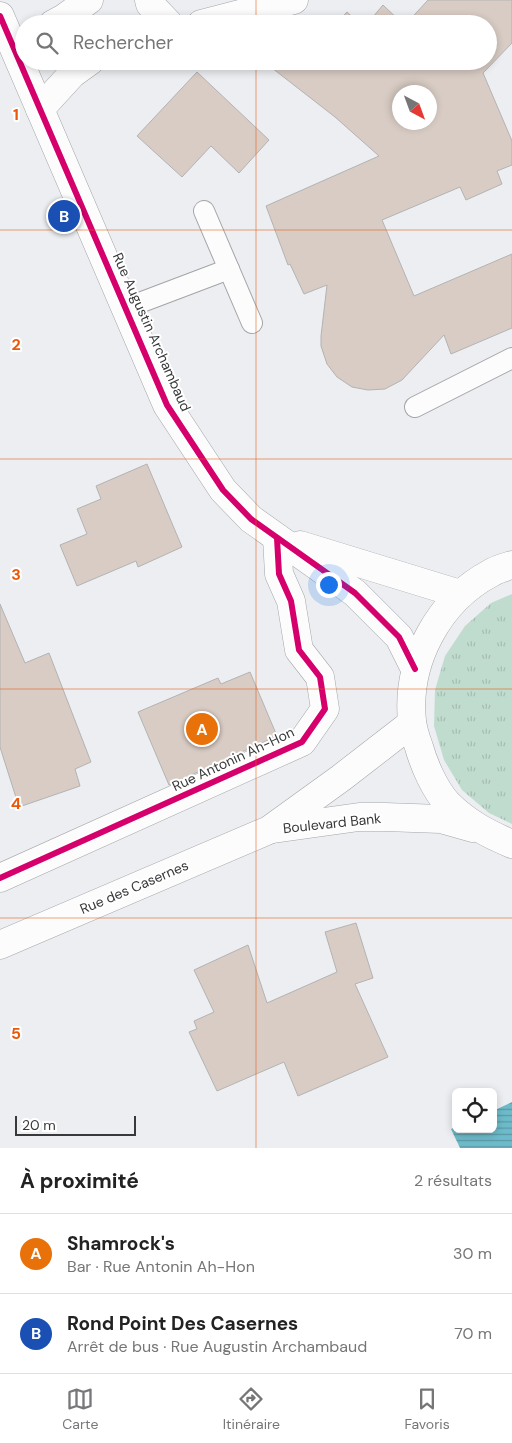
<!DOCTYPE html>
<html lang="fr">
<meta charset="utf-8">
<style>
body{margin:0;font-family:"DM Sans",sans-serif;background:#f2f2f2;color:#222}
.controls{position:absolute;right:15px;bottom:15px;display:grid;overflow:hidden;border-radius:8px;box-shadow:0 2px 8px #0003}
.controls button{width:45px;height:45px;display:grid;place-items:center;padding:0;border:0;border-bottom:1px solid #e0e0e0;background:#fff;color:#222;font:25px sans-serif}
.compass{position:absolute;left:392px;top:85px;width:45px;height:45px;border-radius:50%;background:#fff;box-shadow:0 2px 8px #0003;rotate:139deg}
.scale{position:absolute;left:15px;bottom:12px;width:121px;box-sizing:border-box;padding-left:5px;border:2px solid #38393b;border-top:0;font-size:14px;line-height:18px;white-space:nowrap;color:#38393b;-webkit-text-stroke:4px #fff;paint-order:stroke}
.you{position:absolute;left:328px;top:584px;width:18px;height:18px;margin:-12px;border:4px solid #fff;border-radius:50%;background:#1a73e8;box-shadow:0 0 0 8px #1a73e833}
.badge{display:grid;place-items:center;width:32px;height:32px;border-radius:50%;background:#77787b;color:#fff;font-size:16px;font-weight:700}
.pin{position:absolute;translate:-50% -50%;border:2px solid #fff;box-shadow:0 1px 5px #0006}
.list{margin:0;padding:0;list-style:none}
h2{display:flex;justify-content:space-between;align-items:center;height:65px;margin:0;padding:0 20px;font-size:21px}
h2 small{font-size:16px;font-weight:400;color:#767676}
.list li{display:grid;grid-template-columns:32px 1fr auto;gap:15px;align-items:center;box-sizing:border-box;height:80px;padding:0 20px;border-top:1px solid #e0e0e0}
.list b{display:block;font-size:19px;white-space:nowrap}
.list p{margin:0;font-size:16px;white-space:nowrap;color:#767676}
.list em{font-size:16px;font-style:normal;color:#767676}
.icon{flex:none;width:28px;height:28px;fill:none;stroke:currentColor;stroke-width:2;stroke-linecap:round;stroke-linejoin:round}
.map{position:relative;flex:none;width:512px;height:1148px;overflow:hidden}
.search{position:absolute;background:#fff;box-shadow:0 2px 8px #0003;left:15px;right:15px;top:15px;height:55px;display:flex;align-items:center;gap:12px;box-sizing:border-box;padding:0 18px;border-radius:28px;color:#767676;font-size:19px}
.sheet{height:225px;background:#fff}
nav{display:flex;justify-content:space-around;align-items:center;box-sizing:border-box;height:70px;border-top:1px solid #e0e0e0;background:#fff;font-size:14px;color:#767676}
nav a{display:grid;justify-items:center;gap:2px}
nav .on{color:#77787b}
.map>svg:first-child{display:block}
</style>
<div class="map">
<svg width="512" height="1148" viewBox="0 0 512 1148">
<defs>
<pattern id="grass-tufts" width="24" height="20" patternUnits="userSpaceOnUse" patternTransform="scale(1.25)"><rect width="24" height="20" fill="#c0dcce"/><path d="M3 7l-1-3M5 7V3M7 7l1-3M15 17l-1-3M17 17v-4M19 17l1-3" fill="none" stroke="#a6beb2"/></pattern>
<pattern id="water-rules" width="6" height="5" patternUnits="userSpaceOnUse" patternTransform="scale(1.25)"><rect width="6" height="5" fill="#6dbbca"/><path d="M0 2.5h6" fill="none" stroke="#5b99a5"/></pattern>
</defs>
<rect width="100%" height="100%" fill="#eceef1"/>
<!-- grass -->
<path fill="url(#grass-tufts)" d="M512,594V824L489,813L462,790L444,760L434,726L435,690L445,656L465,626L491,603Z"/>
<!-- water -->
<path fill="url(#water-rules)" d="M512,1102V1148H460L451,1129L456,1127V1129H493V1111Z"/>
<!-- building -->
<g fill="#d8ccc4" stroke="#b3b3b4" fill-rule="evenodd">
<path d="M428,0H512V43L483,73L512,141V165L497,171L502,184L466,200L460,187L382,220L414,296L512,254V328L451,354L444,335L402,380L385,389L368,390L352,387L337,377L327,364L321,346V336L327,285L304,294L290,264L288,265L266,206L379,156L335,117L263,61H488V24H406ZM400,92H430V122H400Z"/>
<path d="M383,5L403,24H367Z"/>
<path d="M347,12L360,24H336Z"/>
<path d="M197,72L269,140L239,173L211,146L182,177L137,136Z"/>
<path d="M147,464L182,547L138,567L136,561L77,586L60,545L87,534L77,509L101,499L96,486Z"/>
<path d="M0,604L25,663L49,653L91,762L75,769L80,786L19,807L0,747Z"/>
<path d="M250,672L277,736L169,785L138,712L218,678L221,684Z"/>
<path d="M356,923L373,978L355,984L388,1057L298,1096L284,1062L217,1091L189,1032L197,1029L194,1021L214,1012L194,970L248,945L267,1003L337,972L325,932Z"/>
</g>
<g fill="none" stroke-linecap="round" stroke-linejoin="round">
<defs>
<g id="lane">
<path d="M204,211L252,323"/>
<path d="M126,308L229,269"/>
<path d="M415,407L512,358"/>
</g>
<g id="street">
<path d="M149,0L150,4L169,24"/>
<path d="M0,16L167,405L223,490L251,519L355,593L399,637L415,669"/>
<path d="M53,24L64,18L89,0"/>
<path d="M201,24L294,0"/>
<path d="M40,109L72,74L90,61"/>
<path d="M300,545L460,594"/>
<path d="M0,878L302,742L325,709L320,677L299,650L291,601L279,574L277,538"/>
</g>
<g id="primary">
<path d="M512,565C505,567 497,569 491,573C438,601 406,662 412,721C413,730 416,739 419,747C424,765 435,790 448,804C467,823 488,834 512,844"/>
<path d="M273,829L359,817H385L441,819L473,828"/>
<path d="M0,945L269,830L341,778L412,723"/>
</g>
</defs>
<!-- lane casing -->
<use href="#lane" stroke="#a3a5a7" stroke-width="22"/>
<!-- street casing -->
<use href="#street" stroke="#a3a5a7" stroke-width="29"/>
<!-- primary casing -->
<use href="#primary" stroke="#a3a5a7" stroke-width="29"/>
<!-- lane -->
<use href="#lane" stroke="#fcfcfd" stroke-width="20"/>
<!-- street -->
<use href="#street" stroke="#fcfcfd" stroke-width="28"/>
<!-- primary -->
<use href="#primary" stroke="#fcfcfd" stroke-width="28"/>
<defs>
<g id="cycleway">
<path d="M0,16L167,405L223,490L251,519L355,593L399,637L415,669"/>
<path d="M0,878L302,742L325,709L320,677L299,650L291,601L279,574L277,538"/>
</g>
</defs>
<!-- cycleway casing -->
<use href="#cycleway" stroke="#fff" stroke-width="9"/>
<!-- cycleway -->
<use href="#cycleway" stroke="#d6006c" stroke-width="6"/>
</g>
<!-- grid -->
<path fill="none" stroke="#e8590c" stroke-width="1" stroke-opacity="0.55" d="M256,0V24M256,61V1148M0,230H512M0,459H512M0,689H512M0,918H512"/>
<g text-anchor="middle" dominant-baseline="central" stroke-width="4" stroke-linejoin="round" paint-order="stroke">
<!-- street labels -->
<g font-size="14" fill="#38393b" stroke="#fff">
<text transform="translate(152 332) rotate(66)">Rue Augustin Archambaud</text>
<text transform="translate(233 759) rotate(-25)">Rue Antonin Ah-Hon</text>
<text transform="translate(332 823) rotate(-6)">Boulevard Bank</text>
<text transform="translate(134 887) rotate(-23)">Rue des Casernes</text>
</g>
</g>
<g font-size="16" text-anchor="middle" font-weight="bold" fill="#e8590c" stroke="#fff" stroke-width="4" stroke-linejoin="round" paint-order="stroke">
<text x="16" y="120">1</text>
<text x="16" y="350">2</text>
<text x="16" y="580">3</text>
<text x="16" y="809">4</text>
<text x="16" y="1039">5</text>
</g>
</svg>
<div class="controls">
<button><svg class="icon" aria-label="locate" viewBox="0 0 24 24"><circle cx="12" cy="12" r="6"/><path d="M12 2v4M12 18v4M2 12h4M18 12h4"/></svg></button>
</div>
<svg class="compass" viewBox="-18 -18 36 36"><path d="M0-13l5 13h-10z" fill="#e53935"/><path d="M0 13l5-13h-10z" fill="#767676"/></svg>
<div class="scale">20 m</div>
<div class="you"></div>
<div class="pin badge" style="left:202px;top:729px;background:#e8710a">A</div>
<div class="pin badge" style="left:64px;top:216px;background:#1a4fb4">B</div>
<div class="search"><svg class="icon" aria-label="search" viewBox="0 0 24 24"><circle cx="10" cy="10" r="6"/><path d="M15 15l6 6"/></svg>Rechercher</div>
</div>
<section class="sheet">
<h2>À proximité<small>2 résultats</small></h2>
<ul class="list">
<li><span class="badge" style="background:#e8710a">A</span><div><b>Shamrock's</b><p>Bar · Rue Antonin Ah-Hon</p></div><em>30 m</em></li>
<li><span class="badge" style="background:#1a4fb4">B</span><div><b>Rond Point Des Casernes</b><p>Arrêt de bus · Rue Augustin Archambaud</p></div><em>70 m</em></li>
</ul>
</section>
<nav>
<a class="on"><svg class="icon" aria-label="map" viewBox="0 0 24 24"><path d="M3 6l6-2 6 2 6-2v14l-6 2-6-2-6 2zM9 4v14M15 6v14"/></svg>Carte</a>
<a><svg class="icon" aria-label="directions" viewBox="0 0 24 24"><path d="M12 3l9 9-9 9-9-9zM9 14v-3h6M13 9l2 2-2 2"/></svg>Itinéraire</a>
<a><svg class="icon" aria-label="saved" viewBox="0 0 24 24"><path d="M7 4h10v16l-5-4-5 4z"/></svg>Favoris</a>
</nav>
